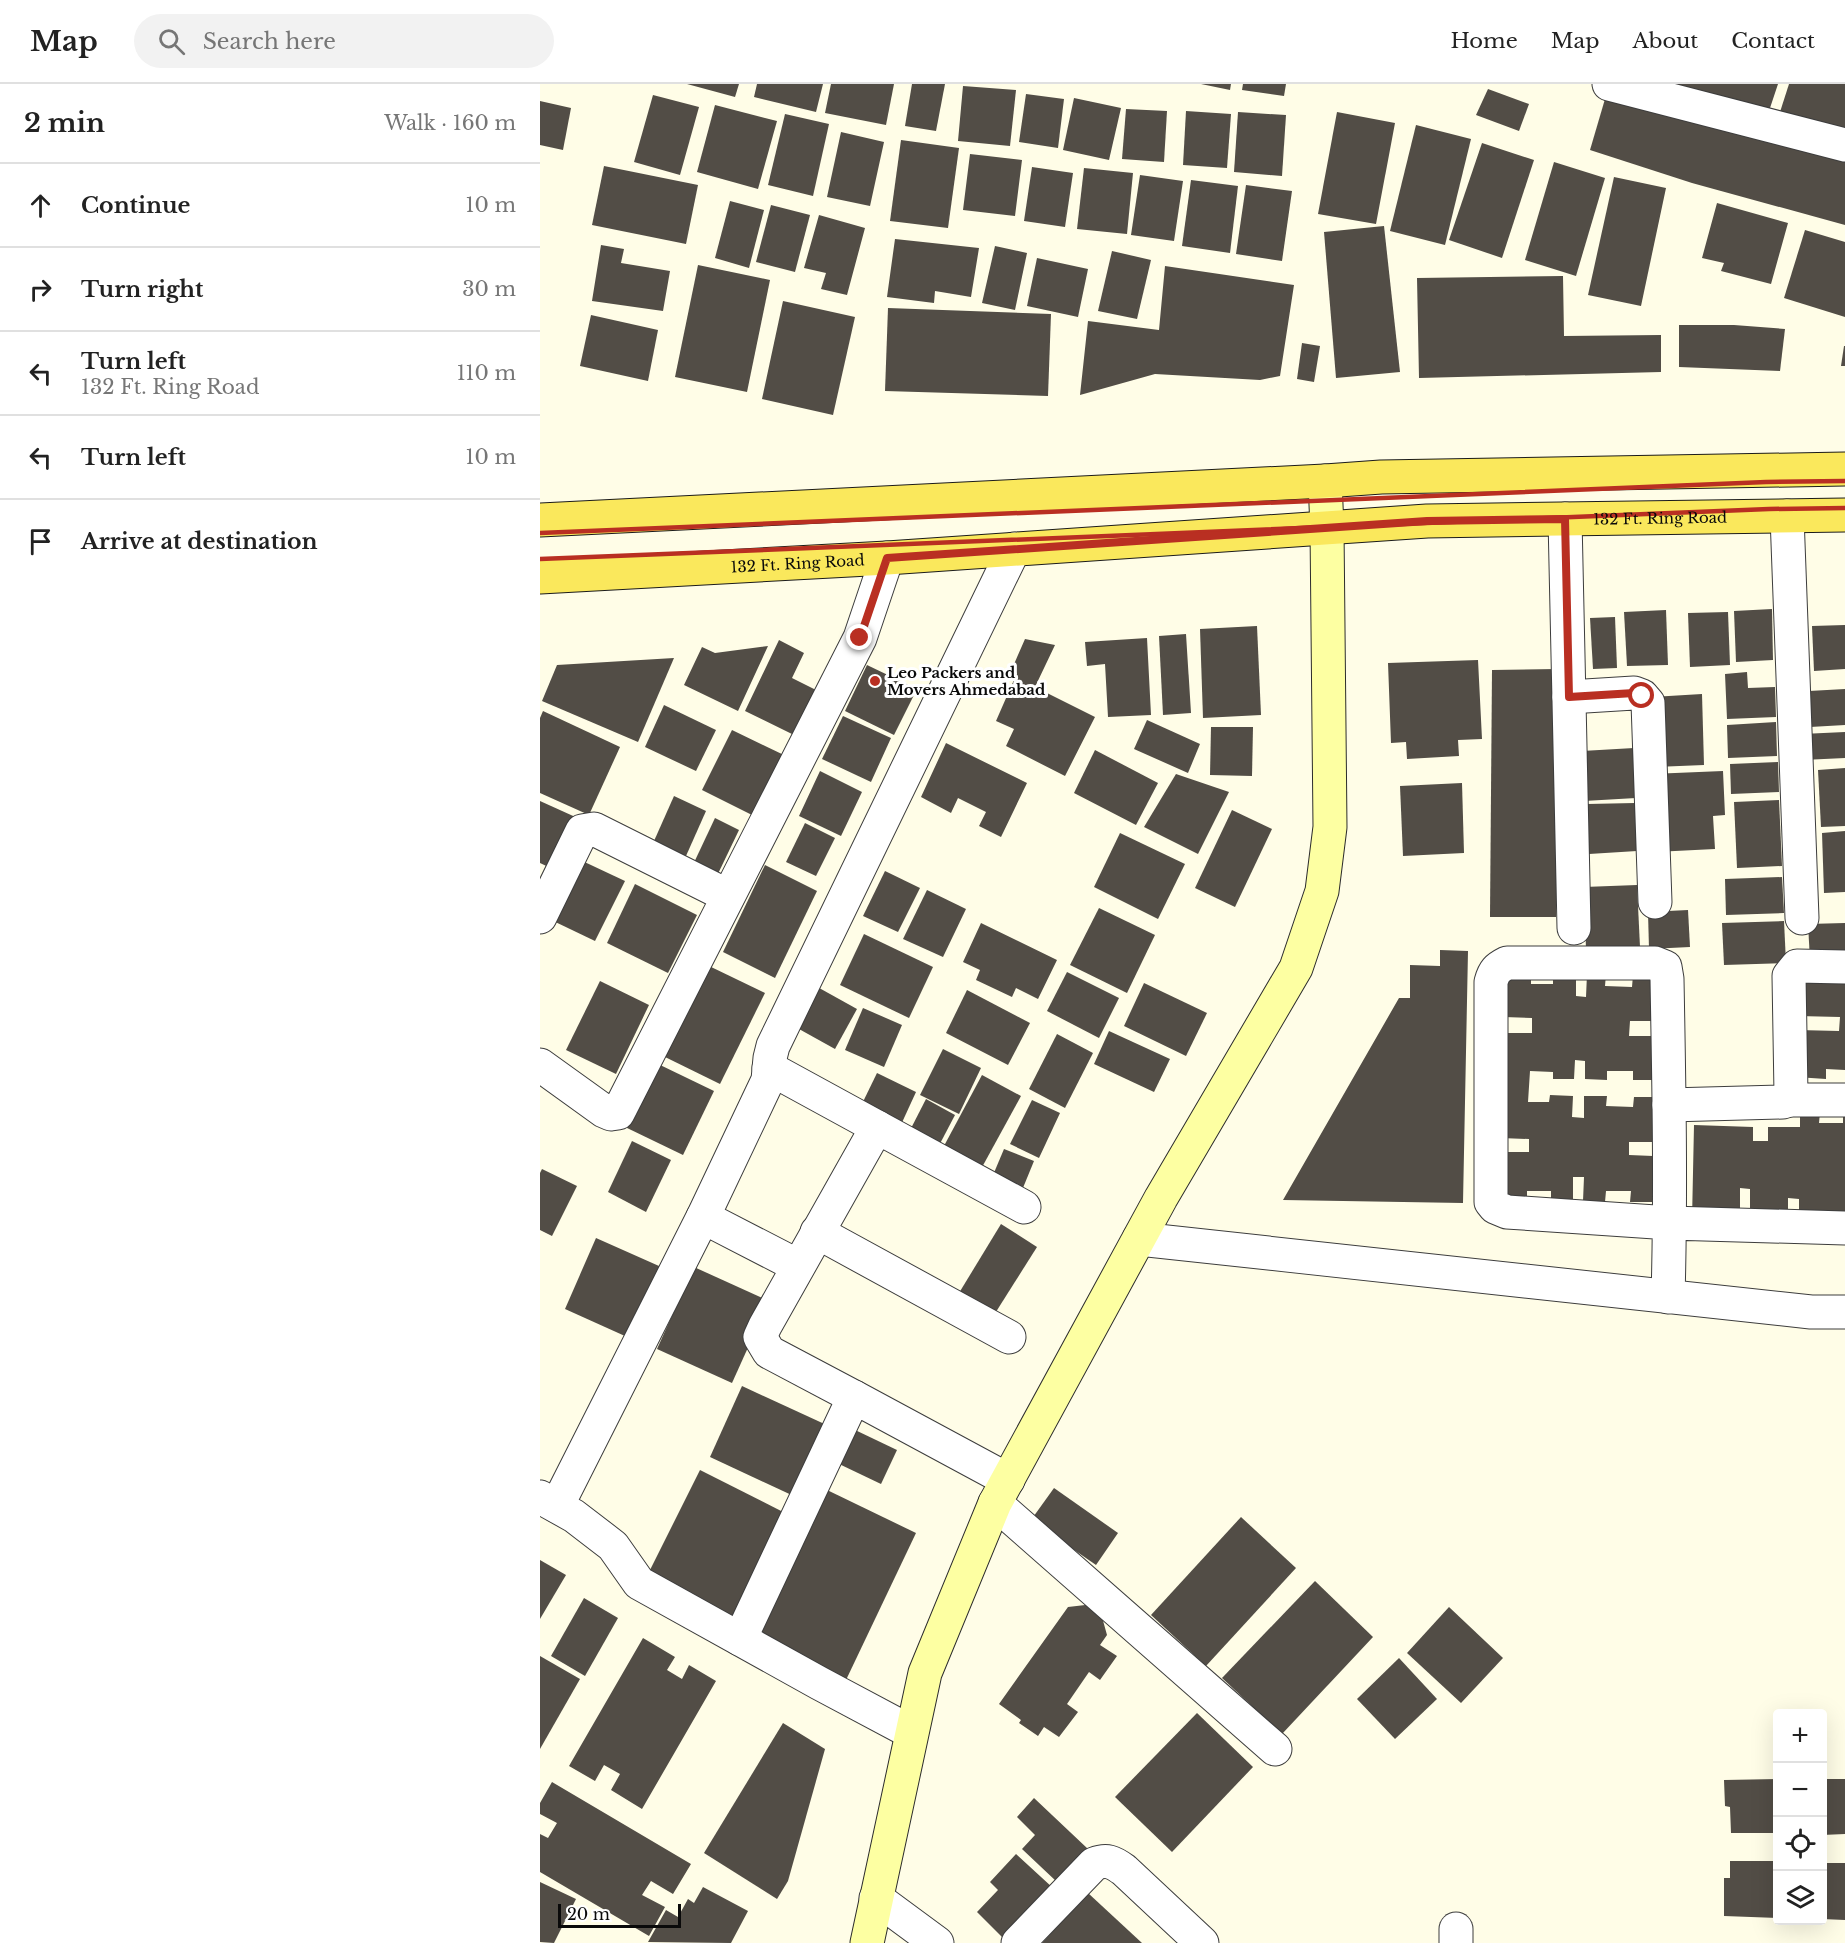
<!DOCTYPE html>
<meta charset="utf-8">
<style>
body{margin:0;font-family:"Libre Baskerville",serif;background:#f2f2f2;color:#222}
.controls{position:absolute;right:18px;bottom:18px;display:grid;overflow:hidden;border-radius:6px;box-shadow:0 6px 24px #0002}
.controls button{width:54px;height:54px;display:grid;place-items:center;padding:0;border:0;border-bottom:2px solid #e0e0e0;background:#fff;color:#222;font:30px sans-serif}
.scale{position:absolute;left:18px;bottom:15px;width:123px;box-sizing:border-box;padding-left:6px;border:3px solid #0a0a0a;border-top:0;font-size:16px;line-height:21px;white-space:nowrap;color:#0a0a0a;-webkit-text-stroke:4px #fff;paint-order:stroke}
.stop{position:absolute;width:18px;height:18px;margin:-14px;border:4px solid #b92f22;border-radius:50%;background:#fff}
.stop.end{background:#b92f22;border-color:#fff;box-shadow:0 2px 6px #0008}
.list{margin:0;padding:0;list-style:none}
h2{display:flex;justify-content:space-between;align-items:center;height:78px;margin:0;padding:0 24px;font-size:26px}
h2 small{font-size:20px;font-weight:400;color:#767676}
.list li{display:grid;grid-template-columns:39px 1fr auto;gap:18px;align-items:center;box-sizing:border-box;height:84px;padding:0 24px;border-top:2px solid #e0e0e0}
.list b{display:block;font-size:22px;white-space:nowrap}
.list p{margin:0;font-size:20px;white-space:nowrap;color:#767676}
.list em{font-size:20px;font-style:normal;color:#767676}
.icon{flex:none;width:33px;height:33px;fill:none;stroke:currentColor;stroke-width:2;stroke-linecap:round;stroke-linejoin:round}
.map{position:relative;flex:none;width:1305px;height:1859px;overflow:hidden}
header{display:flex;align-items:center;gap:36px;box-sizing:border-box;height:84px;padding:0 30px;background:#fff;border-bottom:2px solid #e0e0e0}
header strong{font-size:28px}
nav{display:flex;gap:33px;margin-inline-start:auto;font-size:21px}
.search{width:420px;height:54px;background:#f2f2f2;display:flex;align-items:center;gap:15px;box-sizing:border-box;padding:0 21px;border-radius:33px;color:#767676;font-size:22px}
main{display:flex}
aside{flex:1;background:#fff}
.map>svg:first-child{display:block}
</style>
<header>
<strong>Map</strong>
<div class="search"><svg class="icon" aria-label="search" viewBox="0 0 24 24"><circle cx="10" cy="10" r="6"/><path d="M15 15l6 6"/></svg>Search here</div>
<nav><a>Home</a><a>Map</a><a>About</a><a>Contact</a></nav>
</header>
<main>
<aside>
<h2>2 min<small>Walk · 160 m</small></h2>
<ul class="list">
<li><svg class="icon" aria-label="ahead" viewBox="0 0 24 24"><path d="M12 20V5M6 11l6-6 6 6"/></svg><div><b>Continue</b></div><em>10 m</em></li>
<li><svg class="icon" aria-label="right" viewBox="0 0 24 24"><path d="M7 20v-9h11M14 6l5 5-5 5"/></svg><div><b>Turn right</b></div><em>30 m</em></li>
<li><svg class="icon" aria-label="left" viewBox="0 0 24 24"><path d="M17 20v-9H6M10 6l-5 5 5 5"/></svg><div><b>Turn left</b><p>132 Ft. Ring Road</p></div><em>110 m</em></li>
<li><svg class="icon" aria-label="left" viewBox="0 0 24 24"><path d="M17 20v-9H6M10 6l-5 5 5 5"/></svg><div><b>Turn left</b></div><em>10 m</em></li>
<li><svg class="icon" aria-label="arrive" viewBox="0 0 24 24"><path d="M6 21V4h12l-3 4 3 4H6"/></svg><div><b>Arrive at destination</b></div></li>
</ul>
</aside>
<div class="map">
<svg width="1305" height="1859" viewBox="0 0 1305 1859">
<rect width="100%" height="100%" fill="#fffde7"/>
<!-- building -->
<g fill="#524d46">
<path d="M147,0H199L195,13Z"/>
<path d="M217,0H283L276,28L214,13Z"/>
<path d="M291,0H354L346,41L285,29Z"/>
<path d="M372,0H405L396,47L365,42Z"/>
<path d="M661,0H691L690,6Z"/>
<path d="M703,0H746L744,12L702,6Z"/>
<path d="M1136,0H1238L1226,36L1134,5Z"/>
<path d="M1249,0H1305V47L1240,28Z"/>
<path d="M423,2L476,6L470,62L418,57Z"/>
<path d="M948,5L989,20L979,47L936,31Z"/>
<path d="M486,10L524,15L518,64L479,58Z"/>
<path d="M113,11L159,23L140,91L94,78Z"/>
<path d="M534,14L581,24L569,76L523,66Z"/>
<path d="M1065,15L1305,76V141L1152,99L1050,66Z"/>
<path d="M0,17L31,24L23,66L0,61Z"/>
<path d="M175,21L237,37L218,105L157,88Z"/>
<path d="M586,25L627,27L624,78L582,75Z"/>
<path d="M646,27L691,30L687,84L643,81Z"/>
<path d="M698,28L746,31L742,92L694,88Z"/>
<path d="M797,28L855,39L836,140L778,130Z"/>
<path d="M245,30L289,40L273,112L228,101Z"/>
<path d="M876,41L931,55L905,161L850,147Z"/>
<path d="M301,48L344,58L330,122L287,113Z"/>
<path d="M361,56L419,64L408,144L350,137Z"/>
<path d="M942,59L994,76L962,174L909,156Z"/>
<path d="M430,70L482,76L475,132L423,126Z"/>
<path d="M1014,78L1065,94L1036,192L985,176Z"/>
<path d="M64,82L158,101L146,160L52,141Z"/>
<path d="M492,83L533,89L525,143L484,137Z"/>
<path d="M544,84L593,89L587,150L537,145Z"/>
<path d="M600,91L643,97L634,157L591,151Z"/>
<path d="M1074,93L1126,104L1101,222L1048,211Z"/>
<path d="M651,96L698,102L690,169L642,162Z"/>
<path d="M706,101L752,107L742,177L696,170Z"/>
<path d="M190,117L224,126L209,184L175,174Z"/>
<path d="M1177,119L1248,139L1231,200L1181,187L1184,179L1162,174Z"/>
<path d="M231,121L270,131L255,188L216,178Z"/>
<path d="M279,131L325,144L307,211L281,205L286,189L264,184Z"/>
<path d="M844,142L860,288L796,294L784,148Z"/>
<path d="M1265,146L1305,158V233L1244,214Z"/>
<path d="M355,155L439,164L431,213L395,207L394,219L347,213Z"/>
<path d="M61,161L84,165L81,179L130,187L123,227L52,217Z"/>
<path d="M455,162L487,169L475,226L442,219Z"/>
<path d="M572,167L611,176L597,235L558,227Z"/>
<path d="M497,174L548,185L538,233L487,222Z"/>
<path d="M158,181L230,196L207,308L135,293Z"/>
<path d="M625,182L754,201L740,292L720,296L615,290L540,311L548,237L619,246Z"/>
<path d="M1023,192L1024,252L1121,251V288L879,294L877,194Z"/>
<path d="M243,217L315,233L293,331L222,315Z"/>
<path d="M348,224L511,230L508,312L345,307Z"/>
<path d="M51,231L118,246L108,297L40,282Z"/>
<path d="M1139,241H1194L1245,245L1240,287L1139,283Z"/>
<path d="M762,259L780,262L774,298L757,295Z"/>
<path d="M1304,262H1305V282H1301Z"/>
<path d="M1232,525L1233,576L1196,578L1194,527Z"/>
<path d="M1126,526L1128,581L1087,582L1084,528Z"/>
<path d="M1188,528L1190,581L1150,583L1148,529Z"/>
<path d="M1075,533L1077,584L1053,585L1050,534Z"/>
<path d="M1305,541V585L1274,587L1272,542Z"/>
<path d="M717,542L721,631L663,634L660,545Z"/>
<path d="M646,550L651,629L623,631L619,552Z"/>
<path d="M607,554L611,631L568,633L565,580L547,582L545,558Z"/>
<path d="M485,555L515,561L495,603L555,633L525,692L466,662L474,645L456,637L477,589L471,587Z"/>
<path d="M239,556L264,569L252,594L276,606L254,651L205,627Z"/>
<path d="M228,562L198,627L144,601L162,563L175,569Z"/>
<path d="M134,574L98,658L2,617L17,581Z"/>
<path d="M938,576L942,655L918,656L919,672L867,675L866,658L851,659L848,579Z"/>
<path d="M327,581L377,605L354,651L305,627Z"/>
<path d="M1017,585L1016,833H950L952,586Z"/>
<path d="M1207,588L1208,604L1235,603L1236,633L1187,635L1185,590Z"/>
<path d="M1305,605V641L1270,643L1269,607Z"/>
<path d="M1162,610L1164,681L1115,683L1112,613Z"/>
<path d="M124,621L176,646L156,687L105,663Z"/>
<path d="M3,627L80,663L49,731L0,709V634Z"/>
<path d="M303,632L351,654L331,698L282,675Z"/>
<path d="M607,636L660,660L648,689L594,665Z"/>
<path d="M1236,638L1237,672L1188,674L1187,641Z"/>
<path d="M671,643H713L712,692L670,691Z"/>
<path d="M192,646L246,672L216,733L162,706Z"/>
<path d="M1305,648V674L1263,676L1262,650Z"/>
<path d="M406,659L487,699L461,753L439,742L446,728L418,714L411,729L381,713Z"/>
<path d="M1094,664L1096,714L1044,717L1042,667Z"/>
<path d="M555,666L618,699L596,741L534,709Z"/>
<path d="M1238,678L1239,708L1191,710L1190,680Z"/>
<path d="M1305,684V742L1281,743L1278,686Z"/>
<path d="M280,687L322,708L301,752L259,732Z"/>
<path d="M1183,687L1185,731L1173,732L1175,765L1115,768L1111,690Z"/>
<path d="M636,690L689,708L658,770L604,743Z"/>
<path d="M922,699L924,769L863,772L860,702Z"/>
<path d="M134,712L166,727L142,781L110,766Z"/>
<path d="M1239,716L1242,782L1197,784L1194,718Z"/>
<path d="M0,717L42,736L17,787L0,779Z"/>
<path d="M1095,719L1097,767L1049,770L1047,720Z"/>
<path d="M692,726L732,745L695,823L655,804Z"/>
<path d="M175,734L199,746L175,796L151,785Z"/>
<path d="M265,739L295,754L276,792L246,778Z"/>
<path d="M1305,747V808L1284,809L1282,749Z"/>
<path d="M580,749L645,780L618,835L554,803Z"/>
<path d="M36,774L85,797L55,857L7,834Z"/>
<path d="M225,781L277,807L235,894L183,868Z"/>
<path d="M345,787L380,804L358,848L323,832Z"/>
<path d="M1242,793L1244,829L1186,831L1185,795Z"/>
<path d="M95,800L157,831L128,889L67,859Z"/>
<path d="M1097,801L1100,863L1046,865L1044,803Z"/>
<path d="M387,806L426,825L403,873L363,855Z"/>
<path d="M559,824L615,851L587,909L530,881Z"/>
<path d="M1148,826L1150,863L1109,865L1108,828Z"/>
<path d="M1244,837L1246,879L1184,881L1182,839Z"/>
<path d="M441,839L517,876L498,915L476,904L472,913L436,896L440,886L423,878Z"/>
<path d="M1305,839V874L1270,876L1268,840Z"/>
<path d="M324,850L393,883L369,934L300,901Z"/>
<path d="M900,866L928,867L923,1119L743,1116L859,914H870V881L900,882Z"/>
<path d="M167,881L225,909L180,1000L123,972Z"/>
<path d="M527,888L579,914L559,954L507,927Z"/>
<path d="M1260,888L1305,898V986L1286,985V995L1256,993L1258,946L1299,947L1300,933L1258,932Z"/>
<path d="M965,889H991V900H1013V889L1036,890V912L1046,913L1047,890H1066L1065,902L1092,903L1093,891H1117L1116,937H1090L1089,952H1116L1115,996H1093V987H1067V996L1045,995V977L1035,976L1034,995H1013V988L990,987L988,1018H1009L1010,1011L1033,1012L1032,1033L1044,1034V1012H1067L1066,1022L1093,1023L1094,1013H1115L1114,1058H1089V1071L1113,1072L1112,1118H1090L1091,1107H1066L1065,1118L1043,1117L1044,1093H1033V1117H1011V1107H987V1116H959L961,1068H989V1055L961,1054L963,949H992V934L964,933V922H968V909H964Z"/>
<path d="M60,897L109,921L76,990L26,966Z"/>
<path d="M604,899L667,929L646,972L584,942Z"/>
<path d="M272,900L317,925L295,965L250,940Z"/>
<path d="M427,906L490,939L468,981L406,949Z"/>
<path d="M323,924L362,941L344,983L305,966Z"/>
<path d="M569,947L630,975L614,1008L554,980Z"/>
<path d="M517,950L553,969L525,1024L489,1005Z"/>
<path d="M403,965L441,984L419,1030L380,1011Z"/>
<path d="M116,979L174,1007L143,1071L85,1043Z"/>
<path d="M337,989L376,1008L359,1045L319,1026Z"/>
<path d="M442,991L481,1012L435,1096L397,1075Z"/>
<path d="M386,1015L415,1031L393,1073L364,1058Z"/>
<path d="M492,1016L520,1029L499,1074L470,1060Z"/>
<path d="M1260,1028H1280L1279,1039H1303V1033H1305V1139L1259,1138V1115L1248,1114V1137L1210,1128V1105L1200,1104V1128L1152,1136L1154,1041L1213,1043V1057H1228V1043H1260Z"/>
<path d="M92,1057L131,1076L106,1128L68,1108Z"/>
<path d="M464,1065L494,1077L478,1116L448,1103Z"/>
<path d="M2,1085L37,1102L12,1152L0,1146V1089Z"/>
<path d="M461,1140L497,1163L454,1231L419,1209Z"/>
<path d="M56,1154L128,1186L96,1257L25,1225Z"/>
<path d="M154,1183L229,1217L192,1299L117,1265Z"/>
<path d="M202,1302L291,1343L258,1414L170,1373Z"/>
<path d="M313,1345L357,1366L341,1400L297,1379Z"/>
<path d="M160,1386L251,1432L196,1542L105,1496Z"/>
<path d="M514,1404L578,1449L556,1481L491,1436Z"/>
<path d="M285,1405L376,1449L306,1596L215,1552Z"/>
<path d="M701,1433L756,1484L666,1582L611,1531Z"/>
<path d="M0,1476L26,1491L0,1535Z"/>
<path d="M775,1497L833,1553L742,1650L682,1594Z"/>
<path d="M44,1514L78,1534L45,1592L11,1572Z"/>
<path d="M557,1515L567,1551L560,1561L577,1572L560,1596L549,1588L527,1620L538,1628L519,1653L504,1643L498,1652L479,1639L481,1636L459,1620L528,1523L554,1520Z"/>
<path d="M909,1523L963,1574L921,1619L867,1569Z"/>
<path d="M103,1554L135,1573L127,1586L142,1595L149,1581L176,1597L102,1725L71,1706L80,1690L64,1681L55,1697L29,1682Z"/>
<path d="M0,1572L40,1595L0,1665Z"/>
<path d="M859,1574L897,1615L855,1655L817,1615Z"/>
<path d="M657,1629L713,1683L632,1768L575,1713Z"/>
<path d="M243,1639L285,1665L248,1797L237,1815L164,1769Z"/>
<path d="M1238,1695V1749H1191L1190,1723L1185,1722L1184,1696Z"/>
<path d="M1282,1695H1305V1750L1282,1751Z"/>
<path d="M12,1698L151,1780L133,1810L111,1797L102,1811L125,1823L109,1852L0,1788V1750L8,1754L17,1739L0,1730V1719Z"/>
<path d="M494,1714L548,1765L517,1798L482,1765L495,1751L477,1733Z"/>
<path d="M476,1770L513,1804L465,1856L437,1828L458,1806L450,1798Z"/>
<path d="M1190,1777H1238V1834L1184,1832V1794H1190Z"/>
<path d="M1282,1779H1305V1836L1282,1835Z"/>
<path d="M0,1798L36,1815L14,1859L0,1858Z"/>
<path d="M163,1803L208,1827L191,1859L108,1858L126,1826L138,1833L148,1815L154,1819Z"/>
<path d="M548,1809L602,1859H502Z"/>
</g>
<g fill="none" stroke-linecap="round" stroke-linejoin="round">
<defs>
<g id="street">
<path d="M1069,0L1305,61"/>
<path d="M1247,432L1262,834"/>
<path d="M1025,435L1034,844"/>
<path d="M1029,613L1094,609L1102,612L1108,619L1115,818"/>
<path d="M0,833L42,747L54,745L188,812"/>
<path d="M0,981L64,1027L71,1030L78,1029L320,554L347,474"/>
<path d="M229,984L337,1043"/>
<path d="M1249,1016H1305"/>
<path d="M1129,1021L1243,1018L1249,1016L1251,1010L1249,892L1257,882L1305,883"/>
<path d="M163,1133L258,1182"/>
<path d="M277,1148L469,1253"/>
<path d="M599,1155L1271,1228H1305"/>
<path d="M1128,1213C1131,1107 1129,1001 1127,895L1125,883L1115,879H967C957,884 954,887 951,898V1118L955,1123L967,1128L1130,1139L1305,1144"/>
<path d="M314,1313L229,1268L220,1253L225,1242L337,1043L484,1123"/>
<path d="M0,1413L34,1432L73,1462L99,1499L279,1599L371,1648"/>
<path d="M455,1419L735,1665"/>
<path d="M17,1422L163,1133L228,996L230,974L233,962L474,465"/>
<path d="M200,1555L314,1313L468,1396"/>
<path d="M336,1814L397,1859"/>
<path d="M478,1859L554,1780C567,1775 573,1778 584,1786L662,1859"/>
<path d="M916,1859V1845"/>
</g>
<path id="secondary" d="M327,1859L385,1589L455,1419L621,1114L756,884L782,807L790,743L787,444L785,397"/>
<g id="primary">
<path d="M0,436L785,397L841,393L1305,385"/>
<path id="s1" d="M0,493L347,474L887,437L1305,431"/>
</g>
</defs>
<!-- street casing -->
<use href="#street" stroke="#3d3d3d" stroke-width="35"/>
<!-- secondary casing -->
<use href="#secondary" stroke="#2c2c2c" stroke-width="35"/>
<!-- primary casing -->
<use href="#primary" stroke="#1b1b1b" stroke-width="35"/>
<!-- street -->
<use href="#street" stroke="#fff" stroke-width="33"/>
<!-- secondary -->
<use href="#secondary" stroke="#fdffa2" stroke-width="33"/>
<!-- primary -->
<use href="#primary" stroke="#fae85c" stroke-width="33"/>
<!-- rail -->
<g stroke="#b92f22" stroke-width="4.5">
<path d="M0,449L1226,398L1305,397"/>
<path d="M0,475L1229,425L1305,424"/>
</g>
</g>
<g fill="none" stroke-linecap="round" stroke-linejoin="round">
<!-- route -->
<path stroke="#b92f22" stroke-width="8" d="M320,554L347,474L887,437L1025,435L1029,613L1094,609L1102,612"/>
</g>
<!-- markers -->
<circle fill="#b92f22" stroke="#fff" stroke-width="2" cx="335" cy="597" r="6"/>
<g text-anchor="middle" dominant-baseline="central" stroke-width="6" stroke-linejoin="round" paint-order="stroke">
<!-- street labels -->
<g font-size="15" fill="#0a0a0a" stroke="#fff">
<text stroke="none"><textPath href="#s1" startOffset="1122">132 Ft. Ring Road</textPath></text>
<text stroke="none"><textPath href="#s1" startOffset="258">132 Ft. Ring Road</textPath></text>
</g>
<!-- poi labels -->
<g font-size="15" font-weight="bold" fill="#0a0a0a" stroke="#fff" text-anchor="start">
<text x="347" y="588">Leo Packers and<tspan x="347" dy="17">Movers Ahmedabad</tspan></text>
</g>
</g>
</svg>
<div class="controls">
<button>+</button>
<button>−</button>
<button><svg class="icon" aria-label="locate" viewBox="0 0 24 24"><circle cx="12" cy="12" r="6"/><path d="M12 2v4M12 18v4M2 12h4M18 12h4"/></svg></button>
<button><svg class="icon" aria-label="layers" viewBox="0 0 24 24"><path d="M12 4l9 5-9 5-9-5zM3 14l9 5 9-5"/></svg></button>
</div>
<div class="scale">20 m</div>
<div class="stop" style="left:1102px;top:612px"></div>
<div class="stop end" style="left:320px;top:554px"></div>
</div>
</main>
